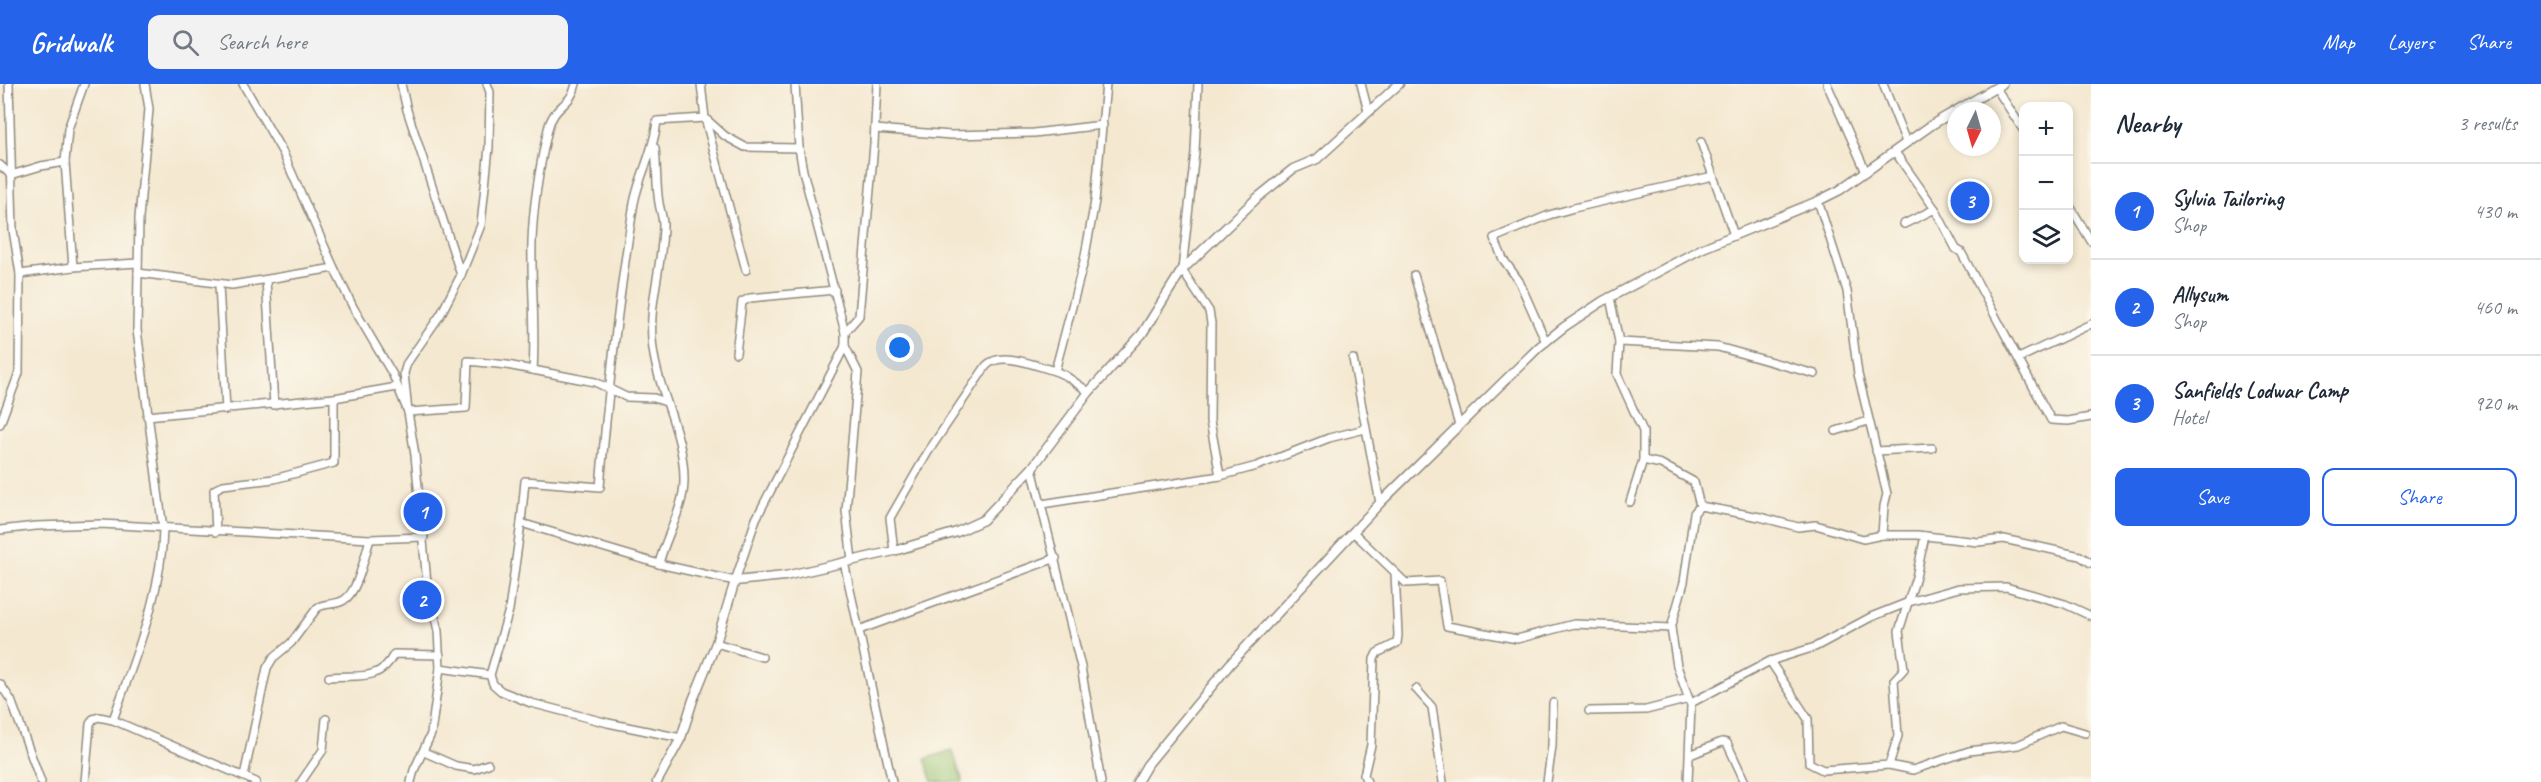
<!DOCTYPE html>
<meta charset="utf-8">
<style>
body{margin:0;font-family:Caveat,sans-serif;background:#f2f2f3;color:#1f2937}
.controls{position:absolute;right:18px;top:18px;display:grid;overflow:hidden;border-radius:12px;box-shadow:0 3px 9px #0003}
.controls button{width:54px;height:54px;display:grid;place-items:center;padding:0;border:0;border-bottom:2px solid #e0e1e3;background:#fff;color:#1f2937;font:30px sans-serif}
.compass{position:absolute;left:1947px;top:18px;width:54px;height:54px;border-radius:50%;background:#fff;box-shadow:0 3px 9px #0003;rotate:185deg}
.you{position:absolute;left:900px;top:264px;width:21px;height:21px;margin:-15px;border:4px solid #fff;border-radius:50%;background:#1a73e8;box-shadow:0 0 0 9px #1a73e833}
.badge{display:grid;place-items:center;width:39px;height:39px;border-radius:50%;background:#2563eb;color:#fff;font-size:20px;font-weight:700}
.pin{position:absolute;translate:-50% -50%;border:3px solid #fff;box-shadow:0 2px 6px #0006}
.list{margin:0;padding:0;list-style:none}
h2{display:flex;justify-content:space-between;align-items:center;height:78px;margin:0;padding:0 24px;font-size:26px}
h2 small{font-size:20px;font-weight:400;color:#747a83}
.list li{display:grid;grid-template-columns:39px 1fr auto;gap:18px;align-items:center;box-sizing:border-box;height:96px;padding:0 24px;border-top:2px solid #e0e1e3}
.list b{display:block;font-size:22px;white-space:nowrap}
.list p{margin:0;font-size:20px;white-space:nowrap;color:#747a83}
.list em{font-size:20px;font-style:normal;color:#747a83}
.actions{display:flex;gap:12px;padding:18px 24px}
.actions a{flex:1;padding:14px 0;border:2px solid #2563eb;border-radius:12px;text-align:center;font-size:21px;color:#2563eb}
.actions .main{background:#2563eb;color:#fff}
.icon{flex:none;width:33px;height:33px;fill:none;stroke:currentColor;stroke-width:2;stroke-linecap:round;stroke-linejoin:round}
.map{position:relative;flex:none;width:2091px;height:698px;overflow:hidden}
header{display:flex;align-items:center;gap:36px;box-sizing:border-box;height:84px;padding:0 30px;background:#2563eb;color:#fff}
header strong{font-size:28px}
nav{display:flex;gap:33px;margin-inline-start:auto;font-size:21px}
.search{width:420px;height:54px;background:#f2f2f3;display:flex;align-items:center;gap:15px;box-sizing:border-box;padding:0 21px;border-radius:12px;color:#747a83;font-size:22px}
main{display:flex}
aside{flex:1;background:#fff}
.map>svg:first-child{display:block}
</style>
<header>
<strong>Gridwalk</strong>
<div class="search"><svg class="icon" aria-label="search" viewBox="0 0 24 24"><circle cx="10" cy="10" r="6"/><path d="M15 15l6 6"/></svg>Search here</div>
<nav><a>Map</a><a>Layers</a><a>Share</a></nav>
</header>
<main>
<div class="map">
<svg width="2091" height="698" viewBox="0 0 2091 698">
<rect width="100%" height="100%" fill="#fbf7ec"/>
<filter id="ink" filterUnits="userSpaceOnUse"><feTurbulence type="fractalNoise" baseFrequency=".0167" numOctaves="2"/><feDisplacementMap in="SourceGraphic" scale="12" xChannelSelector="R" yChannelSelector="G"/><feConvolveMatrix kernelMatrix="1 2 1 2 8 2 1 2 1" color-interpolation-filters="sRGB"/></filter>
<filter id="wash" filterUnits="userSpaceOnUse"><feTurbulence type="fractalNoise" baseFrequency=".008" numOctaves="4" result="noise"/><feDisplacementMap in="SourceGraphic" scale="24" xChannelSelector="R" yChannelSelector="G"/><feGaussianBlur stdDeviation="1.35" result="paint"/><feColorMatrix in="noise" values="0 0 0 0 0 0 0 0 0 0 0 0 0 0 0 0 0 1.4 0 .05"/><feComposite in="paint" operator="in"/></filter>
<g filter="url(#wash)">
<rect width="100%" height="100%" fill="#f4e8d0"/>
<!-- pitch -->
<path fill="#99c26e" stroke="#62764c" stroke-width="1.5" d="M952,666L963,698H933L925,675Z"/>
</g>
<g filter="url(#ink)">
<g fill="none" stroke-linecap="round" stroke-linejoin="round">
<defs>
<g id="minor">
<path d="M9,0L13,146L20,190"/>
<path d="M243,0L283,69L334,184L353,223L393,291L408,328L415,371L427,499L438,547L440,584L490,591L493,600L501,607L531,619L608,639L681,654"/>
<path d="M401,0L407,26L461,191"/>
<path d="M487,0L490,8L489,63L481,141L461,191L441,230L407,279L404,289L408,328L466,324L468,277L507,281L595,298L626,313L654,314L666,318"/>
<path d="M701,0L705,34L746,186"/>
<path d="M1198,0L1195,68L1182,186L1209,227L1211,239L1210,337L1220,392"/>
<path d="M1361,0L1368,27"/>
<path d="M1827,0L1866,88"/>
<path d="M1883,0L1906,58"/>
<path d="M1996,4L2024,47"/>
<path d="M875,45L951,51L1034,49L1103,41"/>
<path d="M1701,58L1734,151"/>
<path d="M655,64C657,82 656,101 659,119C660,126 663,133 663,141C663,179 649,217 652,255C655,304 685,348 684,397C684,425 665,453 659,480"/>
<path d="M1895,68L1935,125L1956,165L1961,168L2051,336L2068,337L2091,333"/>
<path d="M0,81L11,91L41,82L65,78"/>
<path d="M1818,117L1847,207L1858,290L1887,410L1884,422L1882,451"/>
<path d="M2068,119L2091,157"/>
<path d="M1904,140L1935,125"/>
<path d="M73,183L138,179"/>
<path d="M138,189L232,201L334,184"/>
<path d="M1414,191L1459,341"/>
<path d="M266,196L274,321"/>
<path d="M219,201L226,326"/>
<path d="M1610,213L1619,258L1718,263L1815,290"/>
<path d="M845,248L859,232L874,60L877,0"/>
<path d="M1546,258L1519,197L1503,175L1494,154L1549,131L1574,124L1713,92"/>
<path d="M1619,258L1617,290L1643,347V376"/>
<path d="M845,262L858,288L846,427L852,476"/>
<path d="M736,269L742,218L750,214L835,206"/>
<path d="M2019,274L2091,240"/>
<path d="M1353,275L1380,419"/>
<path d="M533,286C536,243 531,201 532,158C533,121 540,81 548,45C554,20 571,23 576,0"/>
<path d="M1089,308L1066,292L1055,287L1084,177L1095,117L1106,0"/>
<path d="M147,332L334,314L397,303"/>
<path d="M0,340L19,289L20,190L73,183L65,78L68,45L84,0"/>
<path d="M1836,347L1868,337"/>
<path d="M1876,367L1932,364"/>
<path d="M1032,384L1081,583L1101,698"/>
<path d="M1630,418L1643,376L1661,380L1694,398L1700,422"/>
<path d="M1042,420L1220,392L1257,382L1329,354L1365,345"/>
<path d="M521,439L525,397L600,403C608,310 618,217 633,125C637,95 654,69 657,37L705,34L725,52L745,63L799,64"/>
<path d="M0,446L36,442L101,440L370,455L424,453"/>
<path d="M216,448L214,406L223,401L274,395L334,379V314"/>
<path d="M1353,448L1406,499L1440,497L1447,542L1517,555L1574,540L1671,544"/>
<path d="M894,467L890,434L928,368L986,282C1001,266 1036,282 1055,287"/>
<path d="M844,478L892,698"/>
<path d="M859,546L1056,474"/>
<path d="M716,559L762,573"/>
<path d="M1770,577L1815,563L1871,533L1909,518L1959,504L2006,503L2065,520L2091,532"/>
<path d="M490,591L509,526L521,439L659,480L735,497L756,435L845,262V248L803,87L799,64L795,0"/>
<path d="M329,593C357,590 379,599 394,570L440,571"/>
<path d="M0,600L11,616L41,698"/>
<path d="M1416,605L1432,623L1443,698"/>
<path d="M1691,619L1770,577L1808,635L1809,679L1823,686L1889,681L1898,652L1894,596L1904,585L1899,547L1916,493L1925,452"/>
<path d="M1589,627L1646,626L1689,615"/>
<path d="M113,636C134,575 162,511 163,445L137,246L139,134L149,25L145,0"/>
<path d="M424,668L456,682L474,685L488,680"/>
<path d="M1690,671L1722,658L1727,659L1745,698"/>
<path d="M1889,681L1913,686L1969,667L2018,661L2061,642L2085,649"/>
<path d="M244,692L267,584L273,574L291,559L317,524C325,518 335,522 344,516C358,508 365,471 370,455"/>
<path d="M85,698L90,640L93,635L99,633L113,636L256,698"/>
<path d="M301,698L323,666L326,635"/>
<path d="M411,698L414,686L431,650L440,584"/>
<path d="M1367,698L1364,691L1371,661L1374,575L1377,569L1397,559L1398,551L1395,489"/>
<path d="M1547,698L1552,662L1553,619"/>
<path d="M1688,698L1691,621L1677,582L1671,544L1684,498L1694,429L1700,422L1760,433L1798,443L1816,441L1863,455L1882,451H1917L1978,458L2004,455L2080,472L2091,479"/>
</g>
<g id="tertiary">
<path d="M657,698L681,654L693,616L716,559L735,497L785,492L894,467L957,448L983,436L1032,384L1089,308L1142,250L1182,186L1257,114L1293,85L1317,75L1399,0"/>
<path d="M1137,698L1147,681L1230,580L1380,419L1539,263L1564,243L1603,217L1703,164L1818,117L1840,106L1933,40L2002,0"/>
</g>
</defs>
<!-- minor casing -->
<use href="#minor" stroke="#908a7e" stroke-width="10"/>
<!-- tertiary casing -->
<use href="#tertiary" stroke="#908a7e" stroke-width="11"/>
<!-- minor -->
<use href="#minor" stroke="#fff" stroke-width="7"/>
<!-- tertiary -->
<use href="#tertiary" stroke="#fff" stroke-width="8"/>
</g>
</g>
</svg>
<div class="controls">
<button>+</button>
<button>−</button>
<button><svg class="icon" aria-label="layers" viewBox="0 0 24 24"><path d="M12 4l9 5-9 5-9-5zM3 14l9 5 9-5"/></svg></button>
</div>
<svg class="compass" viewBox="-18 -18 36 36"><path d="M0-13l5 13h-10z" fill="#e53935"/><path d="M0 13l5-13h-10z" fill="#747a83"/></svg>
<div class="you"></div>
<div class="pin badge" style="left:423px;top:428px">1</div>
<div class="pin badge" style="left:422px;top:516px">2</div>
<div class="pin badge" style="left:1970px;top:117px">3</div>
</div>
<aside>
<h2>Nearby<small>3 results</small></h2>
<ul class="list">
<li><span class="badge">1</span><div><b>Sylvia Tailoring</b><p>Shop</p></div><em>430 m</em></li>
<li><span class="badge">2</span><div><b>Allysum</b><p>Shop</p></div><em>460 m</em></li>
<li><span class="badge">3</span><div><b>Sanfields Lodwar Camp</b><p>Hotel</p></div><em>920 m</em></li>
</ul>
<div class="actions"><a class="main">Save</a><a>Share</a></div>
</aside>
</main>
